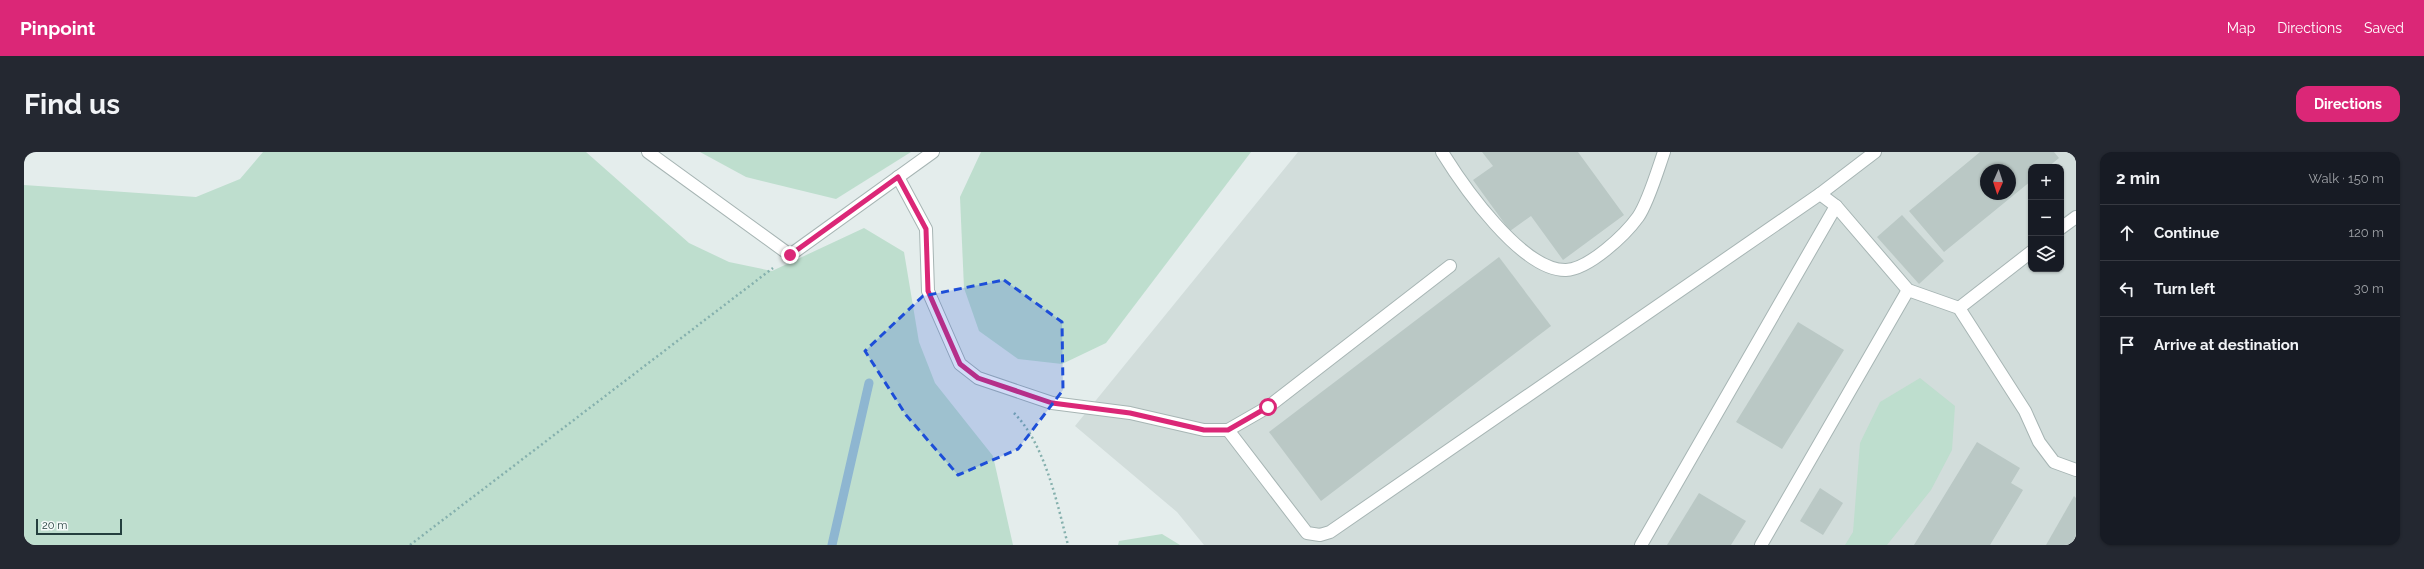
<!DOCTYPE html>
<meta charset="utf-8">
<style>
body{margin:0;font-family:Raleway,sans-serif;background:#242831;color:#f1f3f6}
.controls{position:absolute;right:12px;top:12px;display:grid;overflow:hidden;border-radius:8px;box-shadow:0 1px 3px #0004}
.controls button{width:36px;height:36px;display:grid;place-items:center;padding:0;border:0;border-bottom:1px solid #363941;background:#171b24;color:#f1f3f6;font:20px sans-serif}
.compass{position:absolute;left:1956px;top:12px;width:36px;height:36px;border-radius:50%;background:#171b24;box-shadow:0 1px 3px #0004;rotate:183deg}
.scale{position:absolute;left:12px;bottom:10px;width:86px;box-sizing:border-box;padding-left:4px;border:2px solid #243f3e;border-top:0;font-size:11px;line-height:14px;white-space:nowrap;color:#243f3e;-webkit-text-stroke:3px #f5faf9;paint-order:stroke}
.stop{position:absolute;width:12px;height:12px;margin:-9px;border:3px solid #db2777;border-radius:50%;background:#fff}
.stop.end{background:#db2777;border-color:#fff;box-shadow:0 1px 4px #0008}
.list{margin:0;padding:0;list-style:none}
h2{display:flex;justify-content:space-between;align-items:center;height:52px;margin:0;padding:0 16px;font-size:17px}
h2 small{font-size:13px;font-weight:400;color:#9ea1a6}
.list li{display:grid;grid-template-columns:26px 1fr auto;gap:12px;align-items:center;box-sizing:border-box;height:56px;padding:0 16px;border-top:1px solid #363941}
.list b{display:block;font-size:15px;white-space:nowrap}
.list em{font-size:13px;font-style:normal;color:#9ea1a6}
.icon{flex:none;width:22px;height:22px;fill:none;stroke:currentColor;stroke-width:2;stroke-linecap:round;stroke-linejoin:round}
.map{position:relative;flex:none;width:2052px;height:393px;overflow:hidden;border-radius:12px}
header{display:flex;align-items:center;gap:24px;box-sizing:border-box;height:56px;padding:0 20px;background:#db2777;color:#fff}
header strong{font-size:19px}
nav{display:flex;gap:22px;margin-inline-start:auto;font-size:14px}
.intro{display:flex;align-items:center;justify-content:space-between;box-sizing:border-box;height:96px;padding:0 24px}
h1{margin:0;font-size:28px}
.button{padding:10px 18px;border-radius:12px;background:#db2777;color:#fff;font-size:14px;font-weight:700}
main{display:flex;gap:24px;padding:0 24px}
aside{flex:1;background:#171b24;border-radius:12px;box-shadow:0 1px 3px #0004}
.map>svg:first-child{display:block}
</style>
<header>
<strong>Pinpoint</strong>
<nav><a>Map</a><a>Directions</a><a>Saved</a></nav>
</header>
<div class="intro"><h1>Find us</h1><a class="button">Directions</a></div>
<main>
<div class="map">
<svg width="2052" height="393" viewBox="0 0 2052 393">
<rect width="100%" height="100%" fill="#e4edec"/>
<!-- built -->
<path fill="#d2dddb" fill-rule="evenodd" d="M1274,0H2052V393H1180L1153,360L1051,274ZM2007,15H2037V117H2007ZM1962,18H1986V42H1962Z"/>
<!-- green -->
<g fill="#bedece">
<path d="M239,0H562L665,91L705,110L748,119L840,76L880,100L895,190L911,231L969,304L989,393H0V33L172,45L216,27Z"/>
<path d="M676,0H887L812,47L722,25Z"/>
<path d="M957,0H1227L1082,191L1038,212L994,207L955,179L940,136L936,45Z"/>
<path d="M1896,226L1931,254L1928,298L1907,338L1863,393H1821L1829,380L1836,291L1856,250Z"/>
<path d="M1138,382L1156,393H1094L1095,389Z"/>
</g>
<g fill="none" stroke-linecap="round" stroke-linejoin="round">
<!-- stream -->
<path stroke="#8eb6d1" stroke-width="9" d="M808,393L845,231"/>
</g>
<!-- building -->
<g fill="#bac8c5" fill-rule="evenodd">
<path d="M1458,0H1554L1600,63L1539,108L1507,64L1486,79L1449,28L1469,14Z"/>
<path d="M1956,0H2030L2035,6L2024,15H2007V29L1920,100L1885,59ZM1962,18H1986V42H1962Z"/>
<path d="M1878,63L1920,109L1895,132L1853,85Z"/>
<path d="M1475,105L1527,174L1297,349L1245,280Z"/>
<path d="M1774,170L1820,198L1758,297L1712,270Z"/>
<path d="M1953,290L1996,316L1987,331L1999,338L1966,393H1890Z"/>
<path d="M1796,336L1819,351L1799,383L1776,369Z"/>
<path d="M1675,341L1722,369L1707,393H1643Z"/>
<path d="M2050,344L2052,346V393H2022Z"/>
</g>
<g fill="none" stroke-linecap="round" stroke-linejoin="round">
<defs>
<g id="minor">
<path d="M624,0L766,103L909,0"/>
<path d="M1418,0C1439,34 1498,119 1542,118C1565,117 1601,83 1614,65C1624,51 1634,17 1640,0"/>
<path d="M874,25L902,77L904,139L936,212L954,226L1028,251L1106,261L1180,278H1204L1244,255L1426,114"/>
<path d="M1796,42L1812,54L1884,138L1935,156L2001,259L2015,290L2030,310L2052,318"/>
<path d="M2037,76L2052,65"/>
<path d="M1935,156L2007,100"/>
<path d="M1204,278L1283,381L1296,383L1306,380L1796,42L1851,0"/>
<path d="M1617,393L1812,54"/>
<path d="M1737,393L1884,138"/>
</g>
</defs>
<!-- minor casing -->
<use href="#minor" stroke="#a7b5b4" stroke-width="14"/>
<!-- path -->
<g stroke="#85b0ad" stroke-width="2.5" stroke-dasharray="2 3" stroke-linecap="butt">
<path d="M990,261C1021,292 1033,351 1044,393"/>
<path d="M386,393L749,116"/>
</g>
<!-- minor -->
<use href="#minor" stroke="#fff" stroke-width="12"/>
</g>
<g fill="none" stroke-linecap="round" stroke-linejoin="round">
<!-- route -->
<path stroke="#db2777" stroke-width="5" d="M766,103L874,25L902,77L904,139L936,212L954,226L1028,251L1106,261L1180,278H1204L1244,255"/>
</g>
<!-- marked area -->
<path fill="#1d4ed8" fill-opacity="0.2" stroke="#1d4ed8" stroke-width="3" stroke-dasharray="8 5" stroke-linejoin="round" d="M980,128L1038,170L1039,238L994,297L934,323L882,263L841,199L899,144Z"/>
</svg>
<div class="controls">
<button>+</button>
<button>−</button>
<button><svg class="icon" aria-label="layers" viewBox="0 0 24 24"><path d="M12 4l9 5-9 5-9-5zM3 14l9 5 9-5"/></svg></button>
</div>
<svg class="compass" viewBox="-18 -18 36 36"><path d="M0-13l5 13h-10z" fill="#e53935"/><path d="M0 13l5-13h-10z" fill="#9ea1a6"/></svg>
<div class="scale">20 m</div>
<div class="stop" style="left:1244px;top:255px"></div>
<div class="stop end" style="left:766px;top:103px"></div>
</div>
<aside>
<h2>2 min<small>Walk · 150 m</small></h2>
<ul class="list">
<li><svg class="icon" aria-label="ahead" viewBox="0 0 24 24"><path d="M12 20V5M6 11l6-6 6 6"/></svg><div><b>Continue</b></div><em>120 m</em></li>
<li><svg class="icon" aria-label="left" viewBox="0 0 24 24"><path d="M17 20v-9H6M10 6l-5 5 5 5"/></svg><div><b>Turn left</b></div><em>30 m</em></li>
<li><svg class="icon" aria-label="arrive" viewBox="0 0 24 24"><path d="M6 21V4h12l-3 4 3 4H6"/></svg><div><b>Arrive at destination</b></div></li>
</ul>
</aside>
</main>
